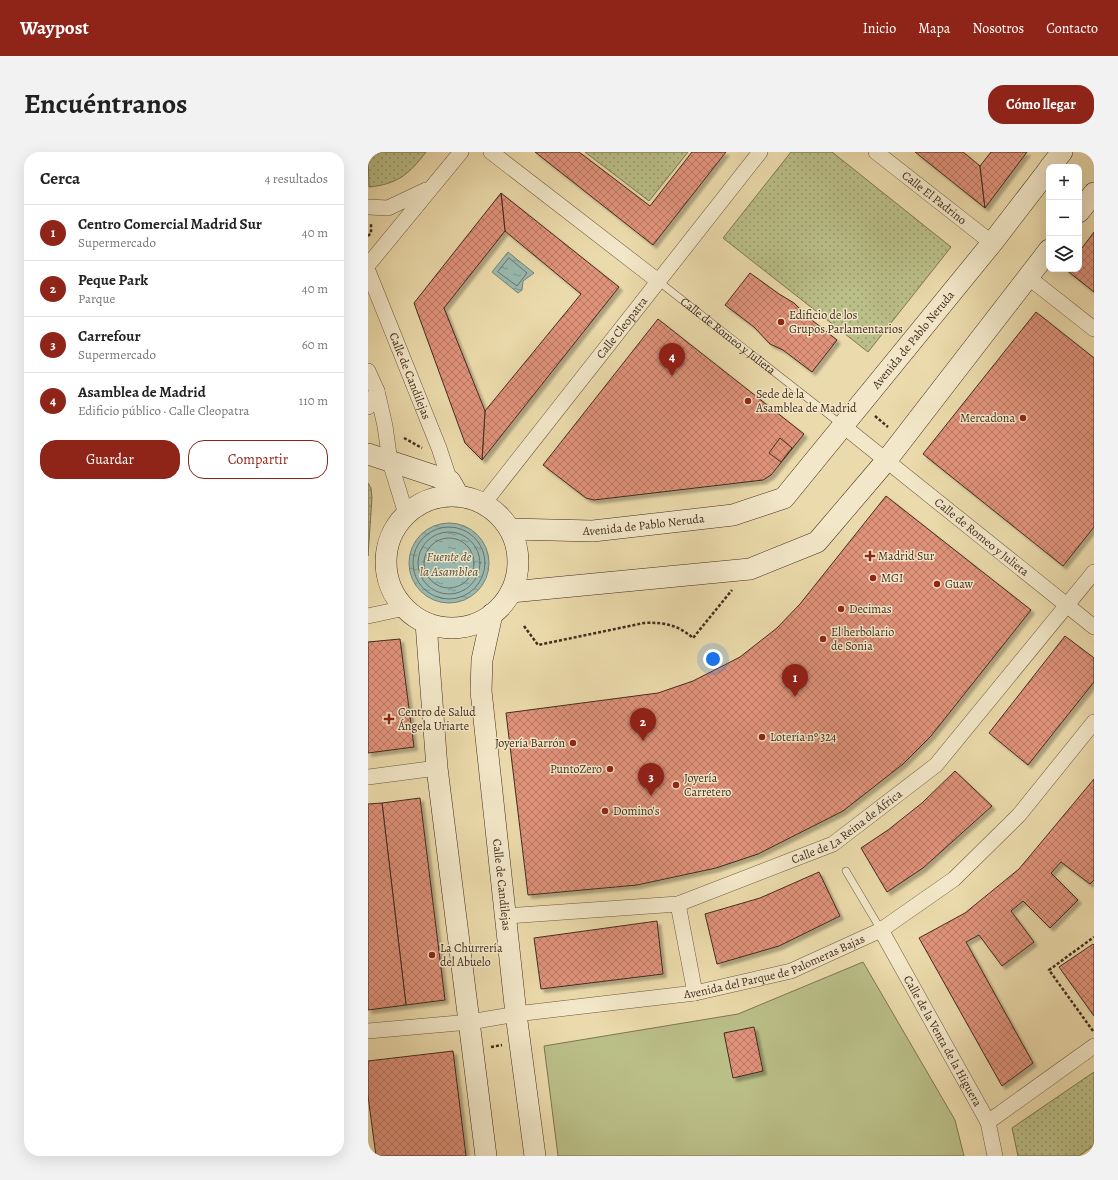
<!DOCTYPE html>
<html lang="es">
<meta charset="utf-8">
<style>
body{margin:0;font-family:Alegreya,serif;background:#f2f2f2;color:#222}
.controls{position:absolute;right:12px;top:12px;display:grid;overflow:hidden;border-radius:8px;box-shadow:0 4px 16px #0002}
.controls button{width:36px;height:36px;display:grid;place-items:center;padding:0;border:0;border-bottom:1px solid #e0e0e0;background:#fff;color:#222;font:20px sans-serif}
.you{position:absolute;left:345px;top:507px;width:14px;height:14px;margin:-10px;border:3px solid #fff;border-radius:50%;background:#1a73e8;box-shadow:0 0 0 6px #1a73e833}
.badge{display:grid;place-items:center;width:26px;height:26px;border-radius:50%;background:#8f2418;color:#fff;font-size:13px;font-weight:700}
.pin{position:absolute;translate:-50% -33px;filter:drop-shadow(0 1px 2px #0008)}
.pin::after{content:'';position:absolute;top:21px;width:14px;height:12px;background:inherit;clip-path:polygon(0 0,100% 0,50% 100%)}
.list{margin:0;padding:0;list-style:none}
h2{display:flex;justify-content:space-between;align-items:center;height:52px;margin:0;padding:0 16px;font-size:17px}
h2 small{font-size:13px;font-weight:400;color:#767676}
.list li{display:grid;grid-template-columns:26px 1fr auto;gap:12px;align-items:center;box-sizing:border-box;height:56px;padding:0 16px;border-top:1px solid #e0e0e0}
.list b{display:block;font-size:15px;white-space:nowrap}
.list p{margin:0;font-size:13px;white-space:nowrap;color:#767676}
.list em{font-size:13px;font-style:normal;color:#767676}
.actions{display:flex;gap:8px;padding:12px 16px}
.actions a{flex:1;padding:9px 0;border:1px solid #8f2418;border-radius:16px;text-align:center;font-size:14px;color:#8f2418}
.actions .main{background:#8f2418;color:#fff}
.icon{flex:none;width:22px;height:22px;fill:none;stroke:currentColor;stroke-width:2;stroke-linecap:round;stroke-linejoin:round}
.map{position:relative;flex:none;width:726px;height:1004px;overflow:hidden;border-radius:16px}
header{display:flex;align-items:center;gap:24px;box-sizing:border-box;height:56px;padding:0 20px;background:#8f2418;color:#fff}
header strong{font-size:19px}
nav{display:flex;gap:22px;margin-inline-start:auto;font-size:14px}
.intro{display:flex;align-items:center;justify-content:space-between;box-sizing:border-box;height:96px;padding:0 24px}
h1{margin:0;font-size:28px}
.button{padding:10px 18px;border-radius:16px;background:#8f2418;color:#fff;font-size:14px;font-weight:700}
main{display:flex;gap:24px;padding:0 24px}
aside{flex:1;background:#fff;border-radius:16px;box-shadow:0 4px 16px #0002}
.map>svg:first-child{display:block}
</style>
<header>
<strong>Waypost</strong>
<nav><a>Inicio</a><a>Mapa</a><a>Nosotros</a><a>Contacto</a></nav>
</header>
<div class="intro"><h1>Encuéntranos</h1><a class="button">Cómo llegar</a></div>
<main>
<aside>
<h2>Cerca<small>4 resultados</small></h2>
<ul class="list">
<li><span class="badge">1</span><div><b>Centro Comercial Madrid Sur</b><p>Supermercado</p></div><em>40 m</em></li>
<li><span class="badge">2</span><div><b>Peque Park</b><p>Parque</p></div><em>40 m</em></li>
<li><span class="badge">3</span><div><b>Carrefour</b><p>Supermercado</p></div><em>60 m</em></li>
<li><span class="badge">4</span><div><b>Asamblea de Madrid</b><p>Edificio público · Calle Cleopatra</p></div><em>110 m</em></li>
</ul>
<div class="actions"><a class="main">Guardar</a><a>Compartir</a></div>
</aside>
<div class="map">
<svg width="726" height="1004" viewBox="0 0 726 1004">
<defs>
<pattern id="park-dots" width="8" height="8" patternUnits="userSpaceOnUse"><rect width="8" height="8" fill="#babe87"/><path d="M2 2h.1M6 6h.1" fill="none" stroke="#999b6e" stroke-width="1.8" stroke-linecap="round"/></pattern>
<pattern id="water-ripples" width="26" height="14" patternUnits="userSpaceOnUse"><rect width="26" height="14" fill="#99b9b0"/><path d="M2 4q2-2 4 0t4 0M15 11q2-2 4 0t4 0" fill="none" stroke="#7e978f"/></pattern>
<pattern id="building-cross-hatch" width="8" height="8" patternUnits="userSpaceOnUse"><rect width="8" height="8" fill="#df927a"/><path d="M0 0l8 8M0 8l8-8" fill="none" stroke="#b67763"/></pattern>
<filter id="shadow"><feDropShadow dx="3.5" dy="3.5" stdDeviation="1" flood-color="#0004"/></filter>
</defs>
<rect width="100%" height="100%" fill="#ebdaab"/>
<filter id="stains"><feTurbulence type="fractalNoise" baseFrequency=".005" numOctaves="4"/><feColorMatrix values="0 0 0 0 .2 0 0 0 0 .09 0 0 0 0 .02 0 0 0 .5 -.17"/></filter>
<radialGradient id="worn" r=".72"><stop offset=".6" stop-color="#630" stop-opacity="0"/><stop offset="1" stop-color="#630" stop-opacity=".3"/></radialGradient>
<!-- green -->
<path fill="#babe87" stroke="#7e7552" d="M495,810L587,968L596,1004H190L176,894L370,862Z"/>
<!-- park -->
<g fill="url(#park-dots)" stroke="#7e7552">
<path d="M0,0H58C41,22 30,32 1,35Z"/>
<path d="M217,0H320L281,49Z"/>
<path d="M423,0H464L583,95L500,200L355,86Z"/>
<path d="M0,331L3,336L4,346L0,404Z"/>
<path d="M726,920V993L711,1004H650L644,976Z"/>
</g>
<!-- water -->
<g fill="url(#water-ripples)" stroke="#778176">
<path d="M140,100L166,121L155,129L154,138L150,141L124,120Z"/>
<circle cx="81" cy="411" r="40"/>
</g>
<g fill="none" stroke-linecap="round" stroke-linejoin="round">
<!-- shore -->
<g stroke="#6e7267" stroke-width="1">
<path d="M141,106L159,121L149,134L130,120Z"/>
<circle cx="81" cy="411" r="36"/>
<circle cx="81" cy="411" r="31"/>
<circle cx="81" cy="411" r="25"/>
</g>
</g>
<!-- building -->
<g fill="url(#building-cross-hatch)" stroke="#432c1e" filter="url(#shadow)">
<path d="M167,0H211L282,54L324,0H358L285,93Z"/>
<path d="M547,0H595L612,14L617,56Z"/>
<path d="M623,0H659L617,56L612,14Z"/>
<path d="M133,41L251,135L114,308L117,259L213,142L137,79Z"/>
<path d="M133,41L137,79L76,156L117,259L114,308L97,291L46,151Z"/>
<path d="M726,80V140L697,117H711V100Z"/>
<path d="M382,121L411,142L426,151L440,165L469,188L444,220L415,198L402,192L386,175L357,153Z"/>
<path d="M668,160L726,206V375L695,414L555,302Z"/>
<path d="M290,167L436,282L403,323L395,328L226,348L218,346L175,313Z"/>
<path d="M412,286L424,296L413,310L401,301Z"/>
<path d="M518,344L663,458L563,584L535,612L475,659L390,702L348,716L269,733L160,743L138,561L290,541L325,529L372,505L409,476L432,452Z"/>
<path d="M697,484L726,506V530L660,613L621,581Z"/>
<path d="M32,487L46,595L0,601V490Z"/>
<path d="M587,619L624,654L555,716L519,740L493,696L520,678L554,651Z"/>
<path d="M726,627V728L722,732L693,710L683,721L710,748L682,776L655,749L643,759L666,790L634,814L611,783L598,790L665,911L634,934L551,786L597,761L651,717Z"/>
<path d="M52,646L77,848L38,853L14,651Z"/>
<path d="M14,651L38,853L0,858V652Z"/>
<path d="M451,720L472,764L411,794L349,812L337,762L392,746Z"/>
<path d="M289,769L295,822L173,837L166,786Z"/>
<path d="M725,792L726,793V864L691,815Z"/>
<path d="M386,875L395,919L365,926L356,881Z"/>
<path d="M85,899L98,1004H8L0,944V909Z"/>
</g>
<g fill="none" stroke-linecap="round" stroke-linejoin="round">
<defs>
<g id="lane">
<path id="s1" d="M290,129L474,273"/>
<path d="M478,719L513,778"/>
</g>
<g id="street">
<path d="M123,0L290,129"/>
<path id="s2" d="M508,0L624,91"/>
<path d="M0,55L20,56L58,38"/>
<path d="M0,113L93,0"/>
<path id="s3" d="M0,119L71,296L82,329"/>
<path d="M660,125L726,177"/>
<path d="M0,219L9,239L17,274L22,310L38,362"/>
<path d="M0,255L9,239"/>
<path id="s4" d="M474,273L726,475"/>
<path id="s5" d="M116,351L392,0"/>
<path d="M0,464L37,456"/>
<path d="M0,625L69,616"/>
<path d="M310,752L327,841"/>
<path id="s6" d="M138,764L310,752L465,692L568,613L726,420"/>
<path id="s7" d="M513,778L620,970L627,1004"/>
<path id="s8" d="M0,879L102,870L148,862L327,841L423,819L513,778L586,727L651,663L726,570"/>
<path d="M620,970L726,894"/>
</g>
<g id="secondary">
<path d="M682,15L694,0"/>
<path d="M711,60L726,41"/>
<path d="M0,302L82,329L90,343"/>
<circle cx="84" cy="410" r="66"/>
<path id="s9" d="M142,377L225,379L365,363L416,346L624,91L681,17"/>
<path d="M143,440L382,417L449,390L518,309L681,98"/>
<path id="s10" d="M124,462L114,508L113,539L148,862L167,1004"/>
<path d="M58,471L69,616L118,1004"/>
</g>
</defs>
<!-- lane casing -->
<use href="#lane" stroke="#6d5841" stroke-width="8"/>
<!-- street casing -->
<use href="#street" stroke="#6d5841" stroke-width="16"/>
<!-- secondary casing -->
<use href="#secondary" stroke="#432c1e" stroke-width="22"/>
<!-- path -->
<g stroke="#432c1e" stroke-width="2.5" stroke-dasharray="3 2" stroke-linecap="butt">
<path d="M0,84L3,81V71"/>
<path d="M507,264L520,275"/>
<path d="M36,286L54,296"/>
<path d="M156,474L170,493L276,471C296,470 310,473 325,486L364,438"/>
<path d="M725,879L681,818L726,785"/>
<path d="M123,895L134,893"/>
</g>
<!-- lane -->
<use href="#lane" stroke="#f2e7c8" stroke-width="7"/>
<!-- street -->
<use href="#street" stroke="#f2e7c8" stroke-width="15"/>
<!-- secondary -->
<use href="#secondary" stroke="#f2e7c8" stroke-width="21"/>
</g>
<!-- markers -->
<g fill="#8f2418" stroke="#f2e7c8" stroke-width="1.5">
<circle cx="413" cy="170" r="4"/>
<circle cx="380" cy="249" r="4"/>
<circle cx="655" cy="266" r="4"/>
<path d="M500 398h4v4h4v4h-4v4h-4v-4h-4v-4h4z"/>
<circle cx="505" cy="426" r="4"/>
<circle cx="569" cy="432" r="4"/>
<circle cx="473" cy="457" r="4"/>
<circle cx="455" cy="487" r="4"/>
<path d="M19 561h4v4h4v4h-4v4h-4v-4h-4v-4h4z"/>
<circle cx="394" cy="585" r="4"/>
<circle cx="205" cy="591" r="4"/>
<circle cx="242" cy="617" r="4"/>
<circle cx="308" cy="633" r="4"/>
<circle cx="237" cy="659" r="4"/>
<circle cx="64" cy="803" r="4"/>
</g>
<g text-anchor="middle" dominant-baseline="central" stroke-width="3" stroke-linejoin="round" paint-order="stroke">
<!-- street labels -->
<g font-size="12" fill="#432c1e" stroke="#f2e7c8">
<text stroke="none"><textPath href="#s2" startOffset="74">Calle El Padrino</textPath></text>
<text stroke="none"><textPath href="#s5" startOffset="223">Calle Cleopatra</textPath></text>
<text stroke="none"><textPath href="#s1" startOffset="89">Calle de Romeo y Julieta</textPath></text>
<text stroke="none"><textPath href="#s9" startOffset="482">Avenida de Pablo Neruda</textPath></text>
<text stroke="none"><textPath href="#s3" startOffset="113">Calle de Candilejas</textPath></text>
<text stroke="none"><textPath href="#s9" startOffset="134">Avenida de Pablo Neruda</textPath></text>
<text stroke="none"><textPath href="#s4" startOffset="179">Calle de Romeo y Julieta</textPath></text>
<text stroke="none"><textPath href="#s6" startOffset="359">Calle de La Reina de África</textPath></text>
<text stroke="none"><textPath href="#s10" startOffset="273">Calle de Candilejas</textPath></text>
<text stroke="none"><textPath href="#s8" startOffset="413">Avenida del Parque de Palomeras Bajas</textPath></text>
<text stroke="none"><textPath href="#s7" startOffset="127">Calle de la Venta de la Higuera</textPath></text>
</g>
<!-- poi labels -->
<g font-size="12" fill="#432c1e" stroke="#f2e7c8" text-anchor="start">
<text x="421" y="163">Edificio de los<tspan x="421" dy="14">Grupos Parlamentarios</tspan></text>
<text x="388" y="242">Sede de la<tspan x="388" dy="14">Asamblea de Madrid</tspan></text>
<text x="647" y="266" text-anchor="end">Mercadona</text>
<text x="510" y="404">Madrid Sur</text>
<text x="513" y="426">MGI</text>
<text x="577" y="432">Guaw</text>
<text x="481" y="457">Decimas</text>
<text x="463" y="480">El herbolario<tspan x="463" dy="14">de Sonia</tspan></text>
<text x="30" y="560">Centro de Salud<tspan x="30" dy="14">Ángela Uriarte</tspan></text>
<text x="402" y="585">Lotería nº 324</text>
<text x="197" y="591" text-anchor="end">Joyería Barrón</text>
<text x="234" y="617" text-anchor="end">PuntoZero</text>
<text x="316" y="626">Joyería<tspan x="316" dy="14">Carretero</tspan></text>
<text x="245" y="659">Domino's</text>
<text x="72" y="796">La Churrería<tspan x="72" dy="14">del Abuelo</tspan></text>
</g>
<!-- water labels -->
<g font-size="13" font-style="italic" fill="#584f42" stroke="#f2e7c8">
<text x="81" y="404">Fuente de<tspan x="81" dy="15">la Asamblea</tspan></text>
</g>
</g>
<rect width="100%" height="100%" filter="url(#stains)"/>
<rect width="100%" height="100%" fill="url(#worn)"/>
</svg>
<div class="controls">
<button>+</button>
<button>−</button>
<button><svg class="icon" aria-label="layers" viewBox="0 0 24 24"><path d="M12 4l9 5-9 5-9-5zM3 14l9 5 9-5"/></svg></button>
</div>
<div class="you"></div>
<div class="pin badge" style="left:427px;top:545px">1</div>
<div class="pin badge" style="left:275px;top:589px">2</div>
<div class="pin badge" style="left:283px;top:644px">3</div>
<div class="pin badge" style="left:304px;top:224px">4</div>
</div>
</main>
